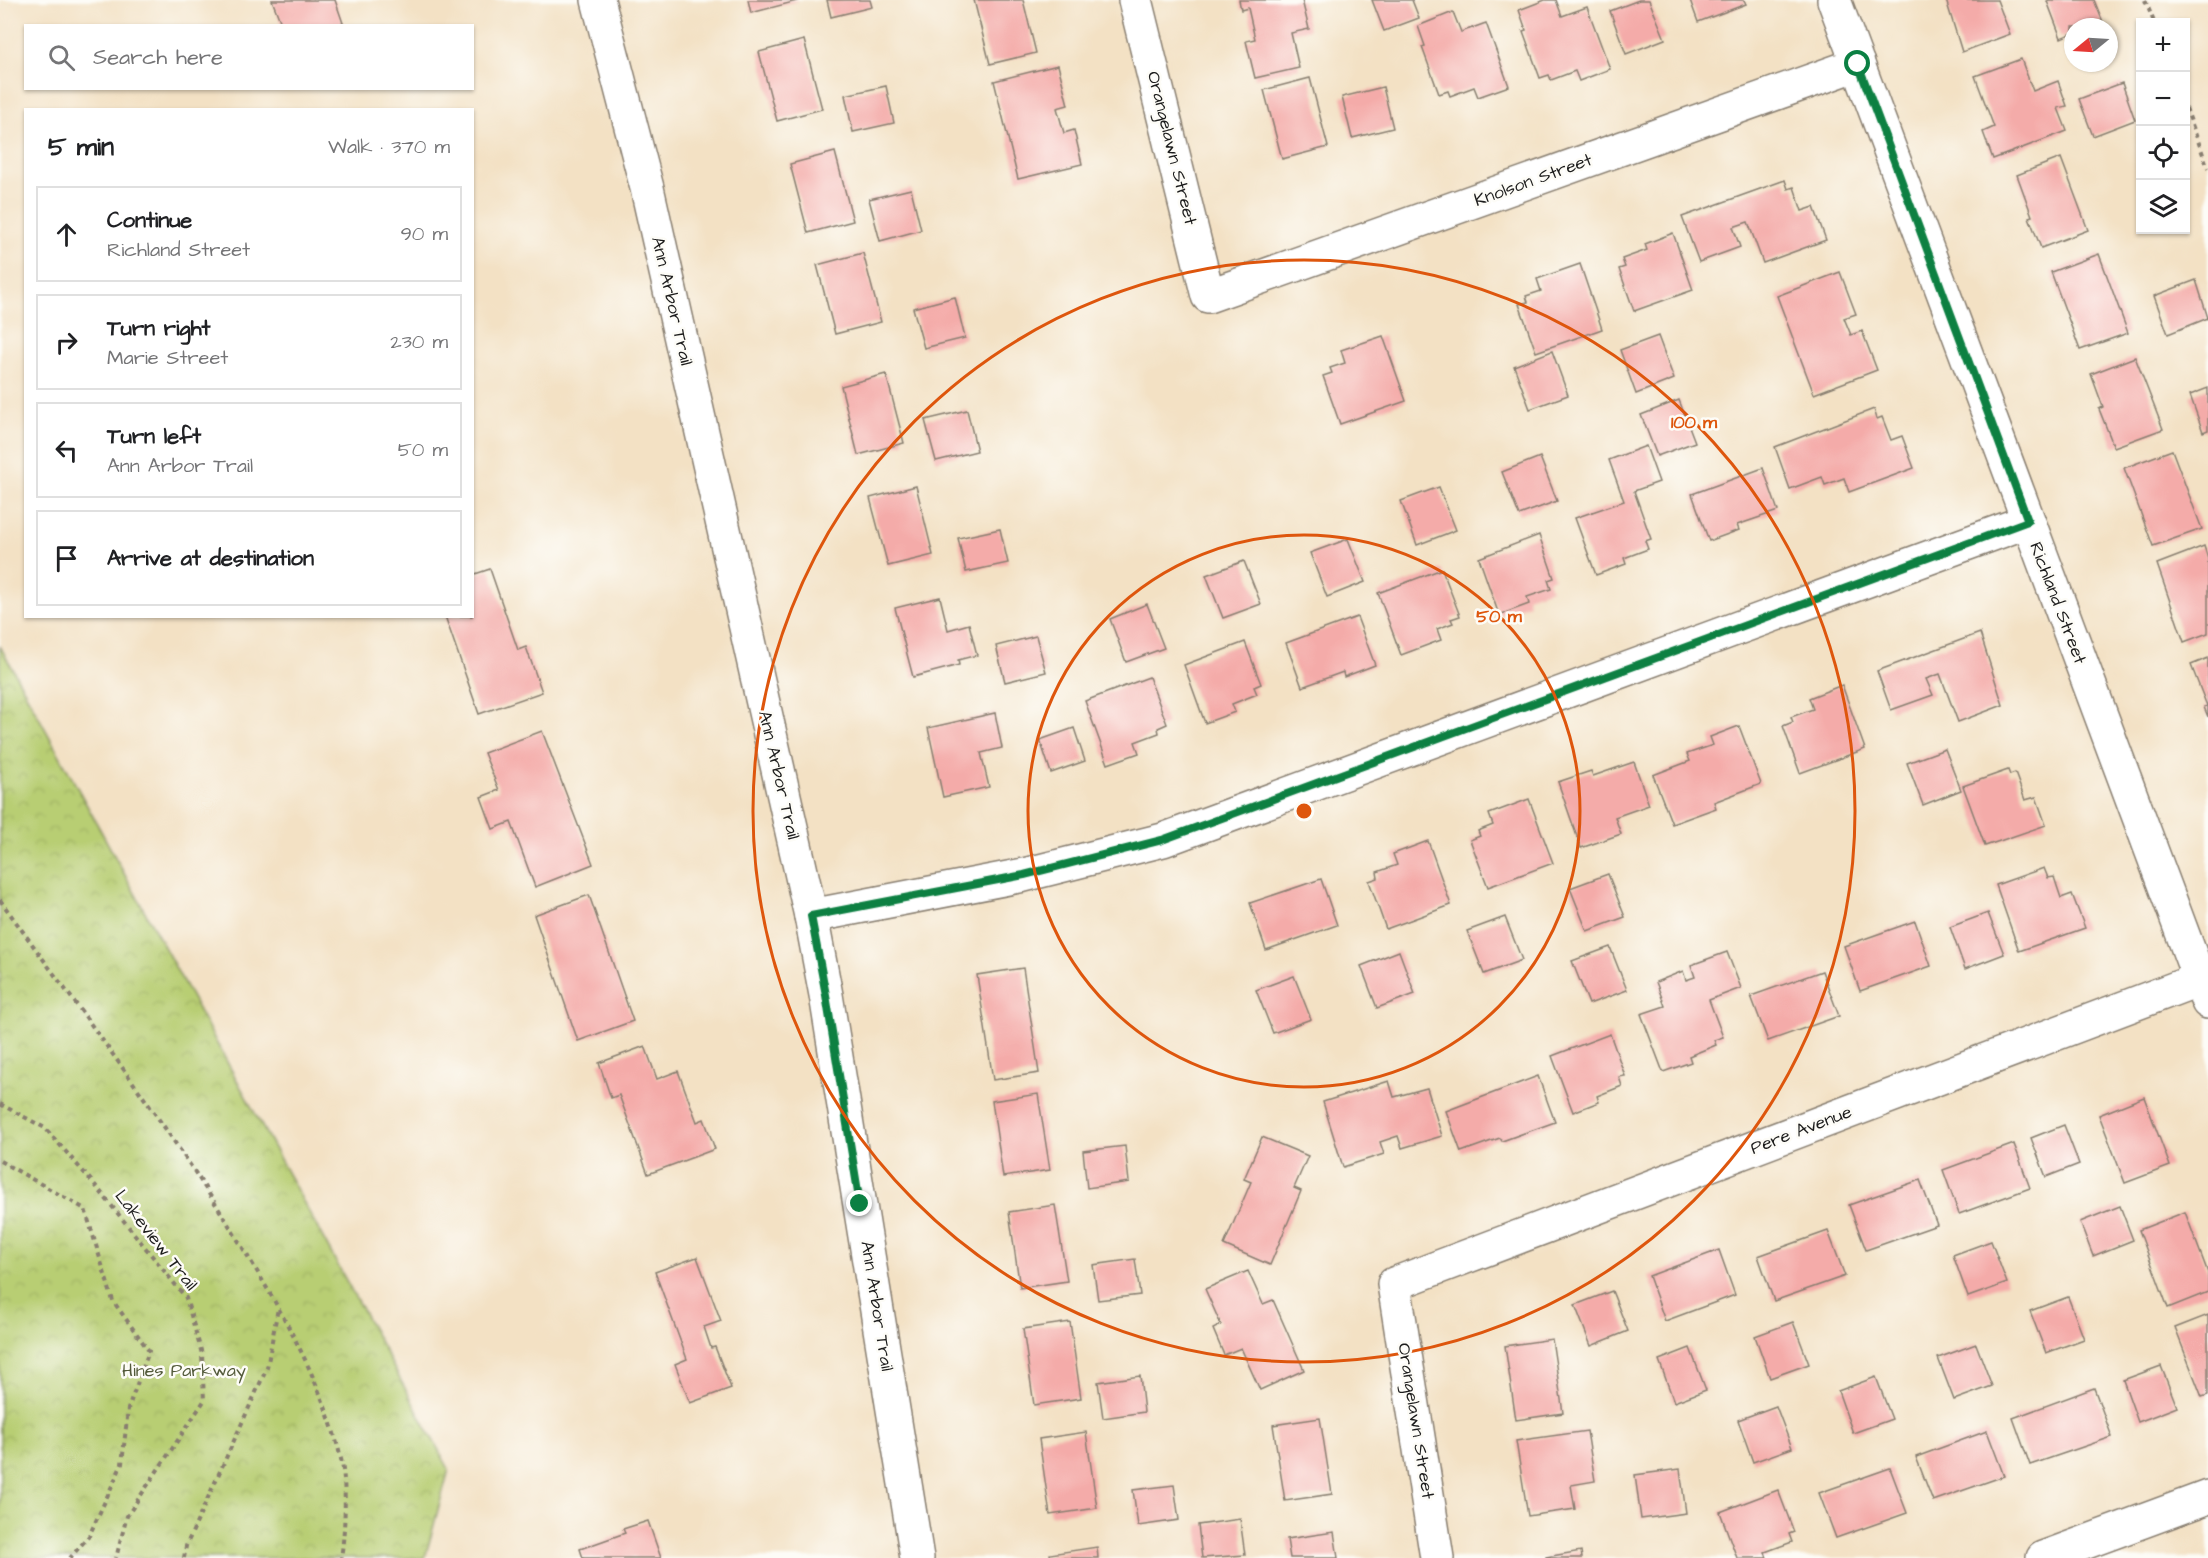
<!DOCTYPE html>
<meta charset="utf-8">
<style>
body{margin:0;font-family:"Architects Daughter",sans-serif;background:#f6f6f6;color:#202124}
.controls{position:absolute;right:18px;top:18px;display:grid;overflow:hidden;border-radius:0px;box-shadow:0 2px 4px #0004}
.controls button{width:54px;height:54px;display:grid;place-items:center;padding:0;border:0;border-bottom:2px solid #e0e0e0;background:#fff;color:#202124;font:30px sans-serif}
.compass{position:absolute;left:2064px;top:18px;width:54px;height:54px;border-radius:50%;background:#fff;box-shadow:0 2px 4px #0004;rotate:252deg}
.stop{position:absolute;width:18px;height:18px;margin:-14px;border:4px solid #0b8043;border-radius:50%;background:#fff}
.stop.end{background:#0b8043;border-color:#fff;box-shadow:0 2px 6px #0008}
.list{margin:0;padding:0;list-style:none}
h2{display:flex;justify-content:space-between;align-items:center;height:78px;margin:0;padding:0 24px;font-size:26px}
h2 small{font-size:20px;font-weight:400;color:#757577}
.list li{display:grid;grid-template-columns:39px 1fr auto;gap:18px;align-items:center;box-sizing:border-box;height:96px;margin:0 12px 12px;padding:0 12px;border:2px solid #e0e0e0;border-radius:0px}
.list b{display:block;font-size:22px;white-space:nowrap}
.list p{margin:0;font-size:20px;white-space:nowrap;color:#757577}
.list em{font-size:20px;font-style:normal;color:#757577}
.icon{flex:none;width:33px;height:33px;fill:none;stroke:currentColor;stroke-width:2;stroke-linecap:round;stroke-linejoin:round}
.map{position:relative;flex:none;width:2208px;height:1558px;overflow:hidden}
.search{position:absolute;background:#fff;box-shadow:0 2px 4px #0004;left:24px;top:24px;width:450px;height:66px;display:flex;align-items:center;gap:15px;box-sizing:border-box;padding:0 21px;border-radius:0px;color:#757577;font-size:22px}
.panel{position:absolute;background:#fff;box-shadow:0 2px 4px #0004;left:24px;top:108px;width:450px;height:510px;border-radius:0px}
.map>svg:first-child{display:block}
</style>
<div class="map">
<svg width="2208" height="1558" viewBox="0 0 2208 1558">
<defs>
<pattern id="park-crowns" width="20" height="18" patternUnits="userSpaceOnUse" patternTransform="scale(1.5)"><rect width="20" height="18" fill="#b8ce73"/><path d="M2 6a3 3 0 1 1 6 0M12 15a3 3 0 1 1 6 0" fill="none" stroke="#9eb063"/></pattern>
</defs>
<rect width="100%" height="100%" fill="#fdfcf7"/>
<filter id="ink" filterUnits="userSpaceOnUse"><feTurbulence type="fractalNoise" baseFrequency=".0167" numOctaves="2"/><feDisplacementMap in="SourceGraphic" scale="12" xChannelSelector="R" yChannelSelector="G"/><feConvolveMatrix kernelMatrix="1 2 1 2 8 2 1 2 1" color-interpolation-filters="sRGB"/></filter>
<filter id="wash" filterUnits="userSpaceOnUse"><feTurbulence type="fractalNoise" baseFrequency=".008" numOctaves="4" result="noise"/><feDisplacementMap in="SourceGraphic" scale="24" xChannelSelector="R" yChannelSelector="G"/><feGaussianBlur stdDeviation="1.35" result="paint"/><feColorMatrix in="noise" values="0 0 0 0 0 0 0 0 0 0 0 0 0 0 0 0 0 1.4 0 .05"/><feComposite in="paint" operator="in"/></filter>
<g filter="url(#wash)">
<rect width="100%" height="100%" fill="#f3e1c4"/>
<!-- park -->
<path fill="url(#park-crowns)" stroke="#6a7548" stroke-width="1.5" d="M0,646L449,1469L425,1558H0Z"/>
<g id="blocks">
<!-- building -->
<g fill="#f4aba9">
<path d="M272,0H335L344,26H282Z"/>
<path d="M748,0H797V1L751,13Z"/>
<path d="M827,0H870L872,7L831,17Z"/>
<path d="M974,0H1023L1036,53L990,64Z"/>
<path d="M1239,0H1302L1309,29L1291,33L1299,68L1255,78L1246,41L1255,39L1248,8L1241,10Z"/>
<path d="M1372,0H1412L1419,18L1384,31Z"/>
<path d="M1545,0H1556L1562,16L1587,7L1610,69L1579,81L1575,71L1551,80L1549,75L1540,78L1523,31L1526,30L1519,10Z"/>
<path d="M1639,0H1649L1665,39L1626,54L1610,11Z"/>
<path d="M1690,0H1744L1746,4L1698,22Z"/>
<path d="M1946,0H1997L2010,34L1962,52Z"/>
<path d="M2049,0H2094L2103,22L2090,27H2073V33L2061,38L2047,1Z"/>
<path d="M1453,12L1461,32L1486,23L1509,86L1478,97L1474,87L1450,96L1448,91L1439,94L1422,47L1425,46L1418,26Z"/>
<path d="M804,40L822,109L777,121L759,52Z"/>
<path d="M2021,59L2033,91L2058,81L2067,106L2058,108L2067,131L1993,159L1983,132L1994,127L1975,76Z"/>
<path d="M1058,65L1068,105L1057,108L1064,133L1074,130L1082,164L1018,179L994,81Z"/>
<path d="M1310,78L1328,147L1282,159L1264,90Z"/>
<path d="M2122,83L2135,120L2093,136L2079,99Z"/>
<path d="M886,86L894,123L853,132L845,95Z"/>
<path d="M1383,87L1393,128L1352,138L1342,97Z"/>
<path d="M835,152L853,221L808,233L790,164Z"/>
<path d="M2061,158L2088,230L2041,248L2029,217L2032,216L2017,175Z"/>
<path d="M1785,180L1788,189L1794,187L1802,211L1814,207L1826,240L1763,263L1748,222L1733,227L1740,247L1699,262L1682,217Z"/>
<path d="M911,189L921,230L880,241L869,199Z"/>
<path d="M1673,233L1693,290L1634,311L1619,269L1625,267L1622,259L1647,250L1645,244Z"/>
<path d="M863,253L881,322L835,334L817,265Z"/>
<path d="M2099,254L2128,333L2080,350L2051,272Z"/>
<path d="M1580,264L1602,329L1536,352L1519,304L1528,302L1526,296L1541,291L1537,279Z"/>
<path d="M1840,272L1856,314L1844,318L1851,335L1862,331L1877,370L1814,394L1777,296Z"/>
<path d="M2196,280L2208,318L2168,334L2154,296Z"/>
<path d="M955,297L965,338L924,348L913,308Z"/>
<path d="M1383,336L1406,401L1340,424L1323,376L1332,373L1330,368L1345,363L1341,350Z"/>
<path d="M1658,336L1674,379L1636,394L1620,350Z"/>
<path d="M1552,351L1568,395L1530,409L1514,366Z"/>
<path d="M2135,357L2163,429L2114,447L2099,409L2103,407L2091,374Z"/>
<path d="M886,374L904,443L858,455L841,386Z"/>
<path d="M2208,388V430L2203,432L2190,395Z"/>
<path d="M1679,400L1695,442L1657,456L1641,415Z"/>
<path d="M1874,409L1877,419L1882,417L1891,440L1902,436L1914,468L1849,492L1844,478L1825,485L1822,477L1790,489L1775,447Z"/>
<path d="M967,410L977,451L936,461L925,420Z"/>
<path d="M1646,446L1659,482L1634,491L1651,539L1645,541L1648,549L1624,558L1626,564L1596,575L1575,518L1624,501L1609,460Z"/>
<path d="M2172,450L2202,529L2153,546L2124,468Z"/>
<path d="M1540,457L1557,501L1519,515L1502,472Z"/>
<path d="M1763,468L1778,511L1737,525L1739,530L1709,541L1692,494Z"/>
<path d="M916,486L933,555L888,566L870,498Z"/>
<path d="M1439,487L1456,530L1417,545L1401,501Z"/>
<path d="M1000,529L1008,563L966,572L958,538Z"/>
<path d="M1539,535L1554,578L1548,580L1551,589L1527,597L1529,604L1499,615L1479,558Z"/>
<path d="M1348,539L1365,582L1327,597L1310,553Z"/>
<path d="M2204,546L2208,559V633L2184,642L2157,564Z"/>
<path d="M1244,561L1261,604L1223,618L1206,575Z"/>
<path d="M490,569L518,650L526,647L542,692L479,714L445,616H472V575Z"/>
<path d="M1442,569L1460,616L1451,619L1453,623L1437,629L1441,640L1401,655L1378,593Z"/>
<path d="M940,597L948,630L969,624L977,655L958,660L959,665L913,677L895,608Z"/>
<path d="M1147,604L1164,648L1126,662L1110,619Z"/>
<path d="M1357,617L1375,665L1344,677L1343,672L1302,687L1286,643Z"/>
<path d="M1980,633L2003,705L1958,722L1940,674L1926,679L1933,695L1891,710L1877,671Z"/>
<path d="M1036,636L1046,672L1005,682L996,646Z"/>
<path d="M1245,642L1261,684L1254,687L1257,694L1232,704L1235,712L1205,723L1184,665Z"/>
<path d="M2208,658V717L2204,707L2207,706L2191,665Z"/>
<path d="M1149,677L1167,724L1158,728L1159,733L1135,742L1139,753L1108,764L1085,701Z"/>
<path d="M1842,685L1865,749L1800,773L1783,726L1793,722L1791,717L1813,709L1809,698Z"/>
<path d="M995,713L1002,748L981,753L989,787L943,797L928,728Z"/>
<path d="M1739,726L1761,784L1714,802L1716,808L1672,824L1653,775L1690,761L1687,754L1713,745L1710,737Z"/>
<path d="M1074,728L1085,761L1051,773L1040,740Z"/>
<path d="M542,731L593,864L535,887L511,822L493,829L481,797L499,790L484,753Z"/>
<path d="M1945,749L1961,790L1923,805L1907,763Z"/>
<path d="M1634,762L1649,805L1615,817L1621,834L1581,848L1558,782L1591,771L1593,776Z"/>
<path d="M2008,770L2010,775L2015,773L2025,800L2036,797L2046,825L1985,846L1963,786Z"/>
<path d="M1529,799L1553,863L1488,887L1470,840L1480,836L1478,831L1493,825L1489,814Z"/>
<path d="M1428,841L1451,905L1386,929L1369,881L1378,878L1377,872L1397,865L1393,854Z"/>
<path d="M2044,868L2048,878L2054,877L2061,898L2072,894L2085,928L2019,951L1996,885Z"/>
<path d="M1608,874L1625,917L1587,931L1570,888Z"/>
<path d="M1321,879L1337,925L1266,950L1250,903Z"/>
<path d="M589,895L633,1021L578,1041L534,915Z"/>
<path d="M1988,913L2004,954L1965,969L1950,927Z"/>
<path d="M1505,917L1522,960L1484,974L1467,931Z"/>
<path d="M1915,921L1931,966L1860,991L1844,946Z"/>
<path d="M1610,947L1627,990L1589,1004L1572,961Z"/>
<path d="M1399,951L1415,994L1377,1008L1361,966Z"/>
<path d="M1727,952L1741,988L1709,1000L1723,1037L1714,1040L1716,1045L1689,1056L1691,1062L1663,1072L1641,1014L1665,1006L1656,982L1683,971L1686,980L1695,977L1691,965Z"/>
<path d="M1023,968L1039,1073L993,1080L977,975Z"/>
<path d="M1822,971L1839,1016L1768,1041L1751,996Z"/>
<path d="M1294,976L1311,1019L1273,1033L1256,990Z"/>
<path d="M1610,1034L1625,1076L1619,1077L1622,1086L1597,1096L1599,1102L1573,1112L1552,1056Z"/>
<path d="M645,1046L657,1079L678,1071L697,1122L704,1119L715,1149L648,1174L619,1095L611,1098L599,1063Z"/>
<path d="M1538,1076L1555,1122L1502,1141L1500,1138L1461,1152L1446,1111Z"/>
<path d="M1389,1081L1394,1097L1427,1088L1442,1136L1402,1148L1398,1136L1380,1142L1384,1154L1343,1167L1323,1102Z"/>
<path d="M1038,1094L1050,1170L1003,1177L992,1101Z"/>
<path d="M2144,1097L2170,1166L2125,1183L2099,1115Z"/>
<path d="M2064,1125L2079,1164L2046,1177L2031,1138Z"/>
<path d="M1262,1137L1308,1156L1294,1188L1301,1191L1270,1265L1224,1245L1251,1182L1244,1179Z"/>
<path d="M2014,1144L2030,1188L1959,1214L1943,1170Z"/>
<path d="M1125,1146L1129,1182L1087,1188L1083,1151Z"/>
<path d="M1920,1180L1937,1225L1866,1250L1849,1205Z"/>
<path d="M1055,1205L1067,1281L1020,1288L1009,1212Z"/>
<path d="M2120,1206L2133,1240L2093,1256L2080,1222Z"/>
<path d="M2185,1212L2208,1273V1292L2168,1308L2139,1230Z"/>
<path d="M1828,1231L1845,1276L1774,1301L1758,1256Z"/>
<path d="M1991,1241L2007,1283L1968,1297L1953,1255Z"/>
<path d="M1719,1250L1735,1295L1665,1321L1649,1276Z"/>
<path d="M697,1257L721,1321L704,1327L711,1348L715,1347L731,1388L690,1403L675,1364L687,1359L655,1272Z"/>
<path d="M1135,1259L1140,1295L1098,1300L1093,1265Z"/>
<path d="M1248,1271L1263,1304L1273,1300L1304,1370L1260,1390L1241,1348L1224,1355L1213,1329L1221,1325L1205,1289Z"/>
<path d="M1612,1291L1628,1331L1591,1346L1575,1305Z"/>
<path d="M2068,1297L2084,1339L2046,1353L2030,1311Z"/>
<path d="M2208,1315V1395L2202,1397L2175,1328Z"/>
<path d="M1070,1322L1081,1398L1034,1405L1023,1329Z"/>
<path d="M1793,1322L1809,1364L1770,1378L1755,1336Z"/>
<path d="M1552,1339L1563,1413L1516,1420L1505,1346Z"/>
<path d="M1976,1344L1992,1386L1954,1400L1938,1358Z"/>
<path d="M1690,1348L1706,1390L1674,1402L1659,1360Z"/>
<path d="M2161,1366L2177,1407L2138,1422L2123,1380Z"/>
<path d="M1140,1376L1144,1412L1103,1418L1098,1382Z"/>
<path d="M1876,1377L1892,1419L1853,1433L1838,1391Z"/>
<path d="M2094,1388L2112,1437L2030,1465L2013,1418Z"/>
<path d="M1776,1406L1792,1448L1753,1462L1738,1420Z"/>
<path d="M1320,1418L1332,1494L1285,1501L1273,1425Z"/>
<path d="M1587,1431L1595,1481L1571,1485L1575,1509L1528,1516L1516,1441Z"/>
<path d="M1987,1431L2004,1476L1933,1501L1916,1457Z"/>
<path d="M1086,1432L1097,1508L1050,1515L1039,1439Z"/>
<path d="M1890,1468L1907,1513L1836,1538L1819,1493Z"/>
<path d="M1680,1469L1686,1513L1641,1519L1635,1475Z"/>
<path d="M1174,1485L1179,1520L1138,1526L1133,1490Z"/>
<path d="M1778,1490L1794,1532L1789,1534L1792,1542L1765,1552L1767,1558H1737L1720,1512Z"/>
<path d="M1240,1519L1245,1555L1202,1558L1198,1525Z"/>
<path d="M648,1521L661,1558H583L580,1549L625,1533L623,1529Z"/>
<path d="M1334,1532L1338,1558H1290L1287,1539Z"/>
<path d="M1097,1547L1098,1558H1051L1050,1554Z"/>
<path d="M1581,1551L1582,1558H1546V1557Z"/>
</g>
</g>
</g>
<g filter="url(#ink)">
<use href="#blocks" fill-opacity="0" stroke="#887e70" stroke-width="1.5"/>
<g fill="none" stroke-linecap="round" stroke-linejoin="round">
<defs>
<g id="minor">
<path d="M598,0L647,188L811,916L826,995L917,1558"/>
<path d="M1135,0L1208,296L1858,64"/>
<path d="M1834,0L2208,1002"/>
<path d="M811,916L1024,875L1163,840L2028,521"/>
<path d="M1437,1558L1394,1284L2208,976"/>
<path d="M2043,1558L2208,1497"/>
</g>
</defs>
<!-- minor casing -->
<use href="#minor" stroke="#887e70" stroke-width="36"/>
<!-- path -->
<g stroke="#887e70" stroke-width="4" stroke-dasharray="4.5 4.5" stroke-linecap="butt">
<path d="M2145,0L2154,22"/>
<path d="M2186,108L2208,168"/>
<path d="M0,900C83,1015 171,1128 244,1250C284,1315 323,1384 341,1459C347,1483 345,1533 341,1558"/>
<path d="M0,1104L45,1128L95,1185L186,1298L202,1354L204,1401L127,1516L116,1558"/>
<path d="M0,1161L85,1209L113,1301L149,1351L128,1409L122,1464L89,1536L70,1558"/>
<path d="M184,1558L186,1546L267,1368L278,1308"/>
</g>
<!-- minor -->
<use href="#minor" stroke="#fff" stroke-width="33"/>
</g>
</g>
<g fill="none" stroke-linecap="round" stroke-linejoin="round" filter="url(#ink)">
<!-- route -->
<path stroke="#0b8043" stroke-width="8" d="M860,1204L826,995L811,916L1024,875L1162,840L2028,521L1858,64"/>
</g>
<!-- distance rings -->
<g fill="none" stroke="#de560d" stroke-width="3">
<circle cx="1304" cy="811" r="276"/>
<circle cx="1304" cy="811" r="551"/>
</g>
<g text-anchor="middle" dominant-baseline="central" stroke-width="5" stroke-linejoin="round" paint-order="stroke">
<!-- street labels -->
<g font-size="18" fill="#1c1c1c" stroke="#fdfcf7">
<text transform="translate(1172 148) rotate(76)">Orangelawn Street</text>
<text transform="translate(1533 180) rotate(-20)">Knolson Street</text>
<text transform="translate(672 301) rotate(77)">Ann Arbor Trail</text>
<text transform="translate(2058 603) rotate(69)">Richland Street</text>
<text transform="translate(779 775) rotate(77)">Ann Arbor Trail</text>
<text transform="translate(1801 1130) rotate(-21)">Pere Avenue</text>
<text transform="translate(156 1240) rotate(52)">Lakeview Trail</text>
<text transform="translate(877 1306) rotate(81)">Ann Arbor Trail</text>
<text transform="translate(1416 1421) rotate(81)">Orangelawn Street</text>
</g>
<!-- park labels -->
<g font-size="18" fill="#535a3a" stroke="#fdfcf7">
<text x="184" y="1370">Hines Parkway</text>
</g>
</g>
<circle cx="1304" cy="811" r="9" fill="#de560d" stroke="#fdfcf7" stroke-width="3"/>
<g font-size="18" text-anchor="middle" font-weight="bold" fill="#de560d" stroke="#fdfcf7" stroke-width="5" stroke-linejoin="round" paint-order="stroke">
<text x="1694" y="428">100 m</text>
<text x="1499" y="622">50 m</text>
</g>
</svg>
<div class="controls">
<button>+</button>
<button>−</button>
<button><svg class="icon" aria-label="locate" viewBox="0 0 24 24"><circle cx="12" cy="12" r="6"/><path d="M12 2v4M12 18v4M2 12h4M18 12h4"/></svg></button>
<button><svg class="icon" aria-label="layers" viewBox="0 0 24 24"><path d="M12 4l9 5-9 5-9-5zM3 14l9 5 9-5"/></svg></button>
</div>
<svg class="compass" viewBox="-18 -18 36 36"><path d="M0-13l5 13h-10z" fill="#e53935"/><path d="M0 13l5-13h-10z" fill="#757577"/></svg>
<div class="stop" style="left:1858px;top:64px"></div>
<div class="stop end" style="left:860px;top:1204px"></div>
<div class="search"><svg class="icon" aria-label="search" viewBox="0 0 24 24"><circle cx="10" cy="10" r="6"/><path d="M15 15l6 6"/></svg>Search here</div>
<section class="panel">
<h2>5 min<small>Walk · 370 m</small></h2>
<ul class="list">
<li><svg class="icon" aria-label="ahead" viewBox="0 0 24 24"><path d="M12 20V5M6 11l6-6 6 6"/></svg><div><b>Continue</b><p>Richland Street</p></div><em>90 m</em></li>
<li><svg class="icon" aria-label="right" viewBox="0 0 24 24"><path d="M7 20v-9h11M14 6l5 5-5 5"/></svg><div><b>Turn right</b><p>Marie Street</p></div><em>230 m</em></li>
<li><svg class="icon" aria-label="left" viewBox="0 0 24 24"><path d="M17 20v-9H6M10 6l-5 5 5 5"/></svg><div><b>Turn left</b><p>Ann Arbor Trail</p></div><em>50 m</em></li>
<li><svg class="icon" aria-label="arrive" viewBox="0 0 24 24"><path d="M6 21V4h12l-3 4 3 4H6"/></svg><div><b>Arrive at destination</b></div></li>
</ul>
</section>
</div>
